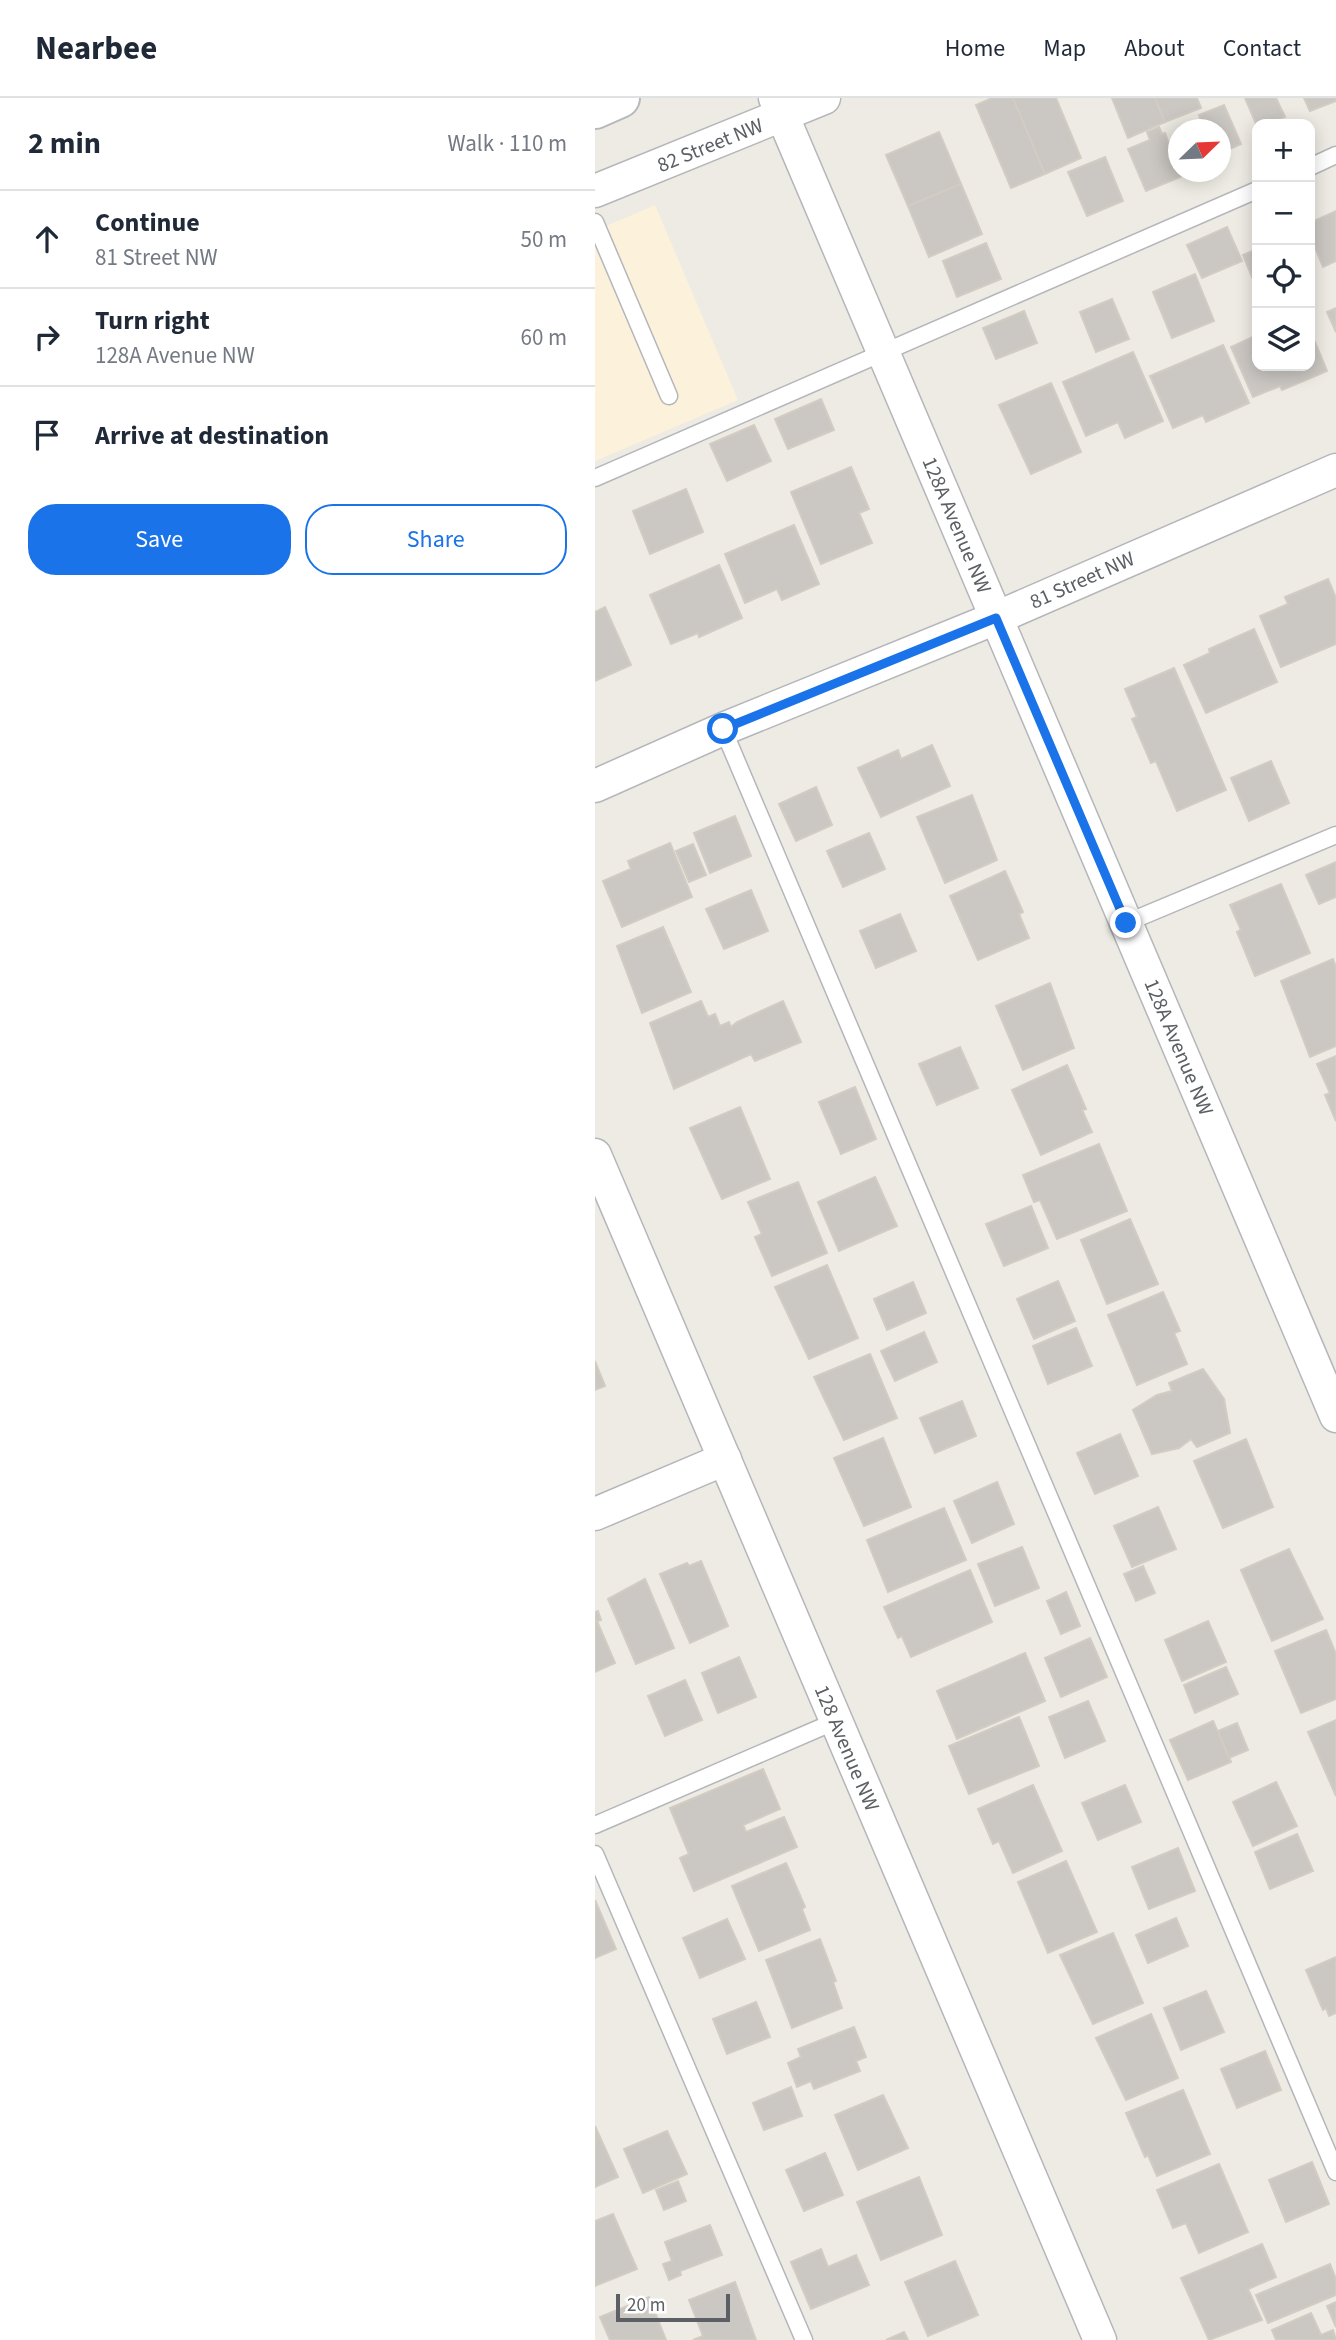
<!DOCTYPE html>
<meta charset="utf-8">
<style>
body{margin:0;font-family:"Source Sans 3",sans-serif;background:#f2f2f3;color:#1f2937}
.controls{position:absolute;right:21px;top:21px;display:grid;overflow:hidden;border-radius:14px;box-shadow:0 4px 18px #0003}
.controls button{width:63px;height:63px;display:grid;place-items:center;padding:0;border:0;border-bottom:2px solid #e0e1e3;background:#fff;color:#1f2937;font:35px sans-serif}
.compass{position:absolute;left:573px;top:21px;width:63px;height:63px;border-radius:50%;background:#fff;box-shadow:0 4px 18px #0003;rotate:67deg}
.scale{position:absolute;left:21px;bottom:18px;width:114px;box-sizing:border-box;padding-left:7px;border:4px solid #5c6064;border-top:0;font-size:19px;line-height:24px;white-space:nowrap;color:#5c6064;-webkit-text-stroke:5px #fff;paint-order:stroke}
.stop{position:absolute;width:21px;height:21px;margin:-16px;border:5px solid #1a73e8;border-radius:50%;background:#fff}
.stop.end{background:#1a73e8;border-color:#fff;box-shadow:0 2px 7px #0008}
.list{margin:0;padding:0;list-style:none}
h2{display:flex;justify-content:space-between;align-items:center;height:91px;margin:0;padding:0 28px;font-size:30px}
h2 small{font-size:23px;font-weight:400;color:#747a83}
.list li{display:grid;grid-template-columns:46px 1fr auto;gap:21px;align-items:center;box-sizing:border-box;height:98px;padding:0 28px;border-top:2px solid #e0e1e3}
.list b{display:block;font-size:26px;white-space:nowrap}
.list p{margin:0;font-size:23px;white-space:nowrap;color:#747a83}
.list em{font-size:23px;font-style:normal;color:#747a83}
.actions{display:flex;gap:14px;padding:21px 28px}
.actions a{flex:1;padding:16px 0;border:2px solid #1a73e8;border-radius:28px;text-align:center;font-size:24px;color:#1a73e8}
.actions .main{background:#1a73e8;color:#fff}
.icon{flex:none;width:38px;height:38px;fill:none;stroke:currentColor;stroke-width:2;stroke-linecap:round;stroke-linejoin:round}
.map{position:relative;flex:none;width:741px;height:2242px;overflow:hidden}
header{display:flex;align-items:center;gap:42px;box-sizing:border-box;height:98px;padding:0 35px;background:#fff;border-bottom:2px solid #e0e1e3}
header strong{font-size:33px}
nav{display:flex;gap:38px;margin-inline-start:auto;font-size:24px}
main{display:flex}
aside{flex:1;background:#fff}
.map>svg:first-child{display:block}
</style>
<header>
<strong>Nearbee</strong>
<nav><a>Home</a><a>Map</a><a>About</a><a>Contact</a></nav>
</header>
<main>
<aside>
<h2>2 min<small>Walk · 110 m</small></h2>
<ul class="list">
<li><svg class="icon" aria-label="ahead" viewBox="0 0 24 24"><path d="M12 20V5M6 11l6-6 6 6"/></svg><div><b>Continue</b><p>81 Street NW</p></div><em>50 m</em></li>
<li><svg class="icon" aria-label="right" viewBox="0 0 24 24"><path d="M7 20v-9h11M14 6l5 5-5 5"/></svg><div><b>Turn right</b><p>128A Avenue NW</p></div><em>60 m</em></li>
<li><svg class="icon" aria-label="arrive" viewBox="0 0 24 24"><path d="M6 21V4h12l-3 4 3 4H6"/></svg><div><b>Arrive at destination</b></div></li>
</ul>
<div class="actions"><a class="main">Save</a><a>Share</a></div>
</aside>
<div class="map">
<svg width="741" height="2242" viewBox="0 0 741 2242">
<rect width="100%" height="100%" fill="#eeebe4"/>
<!-- commercial -->
<path fill="#fcf1db" d="M60,107L143,302L0,363V133Z"/>
<!-- building -->
<g fill="#cbc7c3" stroke="#d2ccc3" stroke-width="2">
<path d="M397,0H418L450,76L416,90L381,7Z"/>
<path d="M418,0H461L486,60L450,76Z"/>
<path d="M517,0H560L570,24L533,40Z"/>
<path d="M560,0H602L606,10L570,24Z"/>
<path d="M650,0H681L690,19L662,28Z"/>
<path d="M709,0H741V3L715,13Z"/>
<path d="M629,7L646,46L626,55V32H609L604,17Z"/>
<path d="M564,29L567,36L570,35L584,74L588,78L551,93L533,51L555,42L552,34Z"/>
<path d="M344,34L366,86L313,108L291,57Z"/>
<path d="M510,59L528,103L492,118L473,74Z"/>
<path d="M366,86L387,136L334,159L313,108Z"/>
<path d="M741,113V163L728,169L715,137V125Z"/>
<path d="M632,129L647,163L607,180L592,147Z"/>
<path d="M391,145L406,181L362,199L348,163Z"/>
<path d="M662,151V191L648,157Z"/>
<path d="M600,176L619,223L577,240L558,194Z"/>
<path d="M517,201L534,241L501,254L485,214Z"/>
<path d="M741,210V234L732,214Z"/>
<path d="M429,213L442,245L401,261L388,230Z"/>
<path d="M715,232L732,273L687,292L685,288L658,299L636,249L662,237V268H715Z"/>
<path d="M628,247L654,305L611,324L608,317L578,330L555,278Z"/>
<path d="M538,254L568,323L530,340L523,324L491,338L468,284Z"/>
<path d="M456,285L486,354L436,376L404,307Z"/>
<path d="M226,301L239,332L193,351L180,321Z"/>
<path d="M159,327L176,363L132,383L115,346Z"/>
<path d="M256,369L274,411L264,415L277,445L226,466L196,394Z"/>
<path d="M91,391L108,434L55,456L38,413Z"/>
<path d="M199,427L224,486L187,502L182,491L150,505L130,456Z"/>
<path d="M124,467L147,520L104,539L103,535L76,546L55,497Z"/>
<path d="M733,481L741,500V546L686,569L665,518L693,506L690,499Z"/>
<path d="M10,509L36,567L0,583V514Z"/>
<path d="M659,531L682,584L611,615L589,567L615,555L614,551Z"/>
<path d="M579,570L631,692L582,713L561,663L556,665L537,621L542,619L530,591Z"/>
<path d="M337,647L355,688L286,719L263,670L303,652L306,661Z"/>
<path d="M676,663L694,705L654,723L636,680Z"/>
<path d="M221,689L237,727L201,743L184,706Z"/>
<path d="M377,697L402,762L350,785L322,719Z"/>
<path d="M140,718L156,758L115,775L99,735Z"/>
<path d="M274,735L290,771L248,789L232,753Z"/>
<path d="M75,745L97,799L27,829L8,783L36,771L33,763Z"/>
<path d="M98,746L111,777L94,784L81,753Z"/>
<path d="M741,764V799L724,806L711,777Z"/>
<path d="M410,773L428,814L424,816L434,840L383,862L355,798Z"/>
<path d="M686,786L715,855L660,878L642,834L646,832L635,807Z"/>
<path d="M156,792L173,833L129,851L111,811Z"/>
<path d="M305,816L321,853L281,870L265,833Z"/>
<path d="M68,829L96,894L47,915L22,848Z"/>
<path d="M738,861L741,869V948L715,959L686,883Z"/>
<path d="M455,885L479,950L428,972L401,908Z"/>
<path d="M106,903L113,919L120,916L125,928L134,924L136,929L142,924L188,903L206,944L160,963L156,956L79,991L55,925Z"/>
<path d="M365,949L383,990L342,1007L324,966Z"/>
<path d="M741,958V1023L730,997L735,995L722,966Z"/>
<path d="M472,967L491,1011L487,1012L497,1034L446,1057L417,992Z"/>
<path d="M260,989L281,1041L246,1056L224,1004Z"/>
<path d="M145,1009L175,1081L127,1101L95,1030Z"/>
<path d="M504,1046L532,1113L462,1141L445,1102L439,1104L428,1077Z"/>
<path d="M280,1079L302,1128L244,1153L223,1104Z"/>
<path d="M203,1084L232,1155L177,1178L160,1139L167,1136L153,1104Z"/>
<path d="M436,1108L453,1150L409,1168L391,1126Z"/>
<path d="M535,1121L563,1186L512,1206L486,1142Z"/>
<path d="M232,1167L263,1240L214,1261L180,1189Z"/>
<path d="M463,1183L480,1223L439,1241L422,1201Z"/>
<path d="M318,1184L331,1215L292,1232L279,1201Z"/>
<path d="M568,1194L585,1233L579,1235L592,1266L542,1287L513,1217Z"/>
<path d="M481,1230L497,1268L453,1286L438,1248Z"/>
<path d="M329,1234L342,1264L300,1283L286,1253Z"/>
<path d="M275,1256L302,1320L249,1342L219,1279Z"/>
<path d="M0,1263L10,1288L0,1292Z"/>
<path d="M608,1271L629,1301L635,1335L602,1349L596,1341L584,1350L557,1356L538,1312L562,1297L577,1293L574,1285Z"/>
<path d="M367,1303L381,1338L340,1355L325,1320Z"/>
<path d="M525,1336L543,1378L500,1396L482,1355Z"/>
<path d="M288,1340L316,1409L269,1428L239,1360Z"/>
<path d="M651,1341L678,1409L628,1430L599,1363Z"/>
<path d="M402,1384L419,1426L377,1445L359,1403Z"/>
<path d="M563,1409L581,1451L537,1469L519,1428Z"/>
<path d="M349,1410L371,1462L293,1494L272,1442Z"/>
<path d="M427,1449L444,1490L400,1508L383,1466Z"/>
<path d="M694,1451L728,1521L677,1543L646,1472Z"/>
<path d="M106,1463L133,1528L95,1545L65,1476L92,1465L94,1468Z"/>
<path d="M548,1468L560,1495L541,1503L529,1476Z"/>
<path d="M375,1472L397,1524L316,1559L307,1538L303,1540L289,1509Z"/>
<path d="M50,1481L79,1550L41,1566L13,1501Z"/>
<path d="M471,1494L485,1528L466,1536L452,1503Z"/>
<path d="M3,1513L6,1522L2,1523L20,1565L0,1574V1514Z"/>
<path d="M613,1523L631,1564L587,1583L570,1542Z"/>
<path d="M731,1532L741,1556V1601L706,1615L680,1553Z"/>
<path d="M495,1540L512,1579L466,1599L450,1560Z"/>
<path d="M430,1555L450,1603L362,1641L342,1593Z"/>
<path d="M144,1559L161,1599L123,1615L107,1575Z"/>
<path d="M631,1569L643,1596L600,1615L589,1587Z"/>
<path d="M90,1582L107,1622L70,1638L53,1598Z"/>
<path d="M493,1603L510,1643L470,1660L454,1619Z"/>
<path d="M424,1619L444,1668L374,1696L354,1648Z"/>
<path d="M741,1622V1698L713,1634Z"/>
<path d="M618,1623L636,1664L593,1682L575,1642Z"/>
<path d="M642,1625L653,1652L634,1660L623,1633Z"/>
<path d="M168,1671L185,1711L148,1727L151,1734L189,1719L202,1749L99,1793L85,1760L94,1756L75,1710Z"/>
<path d="M681,1684L702,1728L658,1748L638,1704Z"/>
<path d="M438,1687L467,1753L418,1775L404,1743L398,1746L383,1711Z"/>
<path d="M530,1687L546,1724L503,1742L487,1705Z"/>
<path d="M702,1736L718,1773L675,1791L660,1754Z"/>
<path d="M583,1750L600,1793L554,1811L537,1769Z"/>
<path d="M471,1763L502,1834L453,1855L423,1784Z"/>
<path d="M191,1765L210,1809L207,1811L215,1832L164,1853L137,1788Z"/>
<path d="M0,1802L21,1851L0,1860Z"/>
<path d="M581,1820L593,1848L553,1865L541,1837Z"/>
<path d="M132,1821L150,1861L105,1880L88,1840Z"/>
<path d="M518,1835L548,1905L498,1926L465,1857Z"/>
<path d="M225,1841L241,1883L238,1884L247,1910L197,1930L171,1862Z"/>
<path d="M741,1859V1915L734,1918L731,1910L728,1912L711,1872Z"/>
<path d="M611,1893L629,1934L586,1952L569,1910Z"/>
<path d="M161,1904L175,1939L132,1956L118,1921Z"/>
<path d="M556,1916L583,1980L531,2002L501,1940Z"/>
<path d="M259,1929L271,1959L261,1963L265,1973L219,1991L216,1983L202,1989L193,1965L206,1959L203,1951Z"/>
<path d="M670,1953L686,1992L642,2010L626,1971Z"/>
<path d="M196,1989L207,2018L169,2032L158,2005Z"/>
<path d="M588,1992L615,2056L562,2078L553,2057L550,2059L531,2015Z"/>
<path d="M288,1997L313,2050L263,2072L240,2017Z"/>
<path d="M0,2028L23,2079L0,2089Z"/>
<path d="M72,2033L92,2076L48,2095L29,2051Z"/>
<path d="M230,2055L248,2097L209,2113L191,2072Z"/>
<path d="M717,2064L734,2106L691,2124L674,2082Z"/>
<path d="M624,2066L653,2134L604,2155L591,2125L578,2130L562,2092Z"/>
<path d="M324,2079L347,2137L286,2162L262,2104Z"/>
<path d="M83,2083L91,2103L69,2112L61,2092Z"/>
<path d="M18,2116L42,2171L0,2188V2123Z"/>
<path d="M115,2127L127,2157L85,2173L86,2177L74,2182L68,2166L77,2163L70,2144Z"/>
<path d="M667,2146L681,2179L653,2191L667,2222L614,2242L586,2180Z"/>
<path d="M226,2151L233,2169L261,2157L274,2187L216,2211L196,2164Z"/>
<path d="M360,2163L383,2217L333,2238L310,2184Z"/>
<path d="M735,2166L741,2181V2197L673,2225L661,2197Z"/>
<path d="M140,2184L161,2242H98L108,2238L94,2202Z"/>
<path d="M54,2199L71,2242H15L5,2219Z"/>
<path d="M741,2204V2229L732,2208Z"/>
<path d="M716,2215L726,2237L738,2232L741,2242H681L677,2232Z"/>
<path d="M309,2234L313,2242H291Z"/>
</g>
<g fill="none" stroke-linecap="round" stroke-linejoin="round">
<defs>
<g id="service">
<path d="M715,69L741,57"/>
<path d="M0,124L74,298"/>
<path d="M0,380L662,92"/>
<path d="M128,631L741,2074"/>
<path d="M531,825L741,737"/>
<path d="M0,1727L241,1623"/>
<path d="M0,1756L209,2242"/>
</g>
<g id="minor">
<path d="M180,0L741,1318"/>
<path d="M0,93L229,0"/>
<path d="M0,688L128,631L401,520L741,372"/>
<path d="M0,1057L505,2242"/>
<path d="M0,1416L130,1361"/>
</g>
<path id="secondary" d="M0,11L25,0"/>
</defs>
<!-- service casing -->
<use href="#service" stroke="#b4b7ba" stroke-width="19"/>
<!-- minor casing -->
<use href="#minor" stroke="#b4b7ba" stroke-width="35"/>
<!-- secondary casing -->
<use href="#secondary" stroke="#b5b9bd" stroke-width="42"/>
<!-- service -->
<use href="#service" stroke="#fff" stroke-width="16"/>
<!-- minor -->
<use href="#minor" stroke="#fff" stroke-width="32"/>
<!-- secondary -->
<use href="#secondary" stroke="#fff" stroke-width="38"/>
</g>
<g fill="none" stroke-linecap="round" stroke-linejoin="round">
<!-- route -->
<path stroke="#1a73e8" stroke-width="9" d="M128,631L401,520L531,825"/>
</g>
<g text-anchor="middle" dominant-baseline="central" stroke-width="7" stroke-linejoin="round" paint-order="stroke">
<!-- street labels -->
<g font-size="21" fill="#5c6064" stroke="#fff">
<text transform="translate(115 47) rotate(-22)">82 Street NW</text>
<text transform="translate(362 427) rotate(67)">128A Avenue NW</text>
<text transform="translate(487 482) rotate(-24)">81 Street NW</text>
<text transform="translate(584 949) rotate(67)">128A Avenue NW</text>
<text transform="translate(252 1650) rotate(67)">128 Avenue NW</text>
</g>
</g>
</svg>
<div class="controls">
<button>+</button>
<button>−</button>
<button><svg class="icon" aria-label="locate" viewBox="0 0 24 24"><circle cx="12" cy="12" r="6"/><path d="M12 2v4M12 18v4M2 12h4M18 12h4"/></svg></button>
<button><svg class="icon" aria-label="layers" viewBox="0 0 24 24"><path d="M12 4l9 5-9 5-9-5zM3 14l9 5 9-5"/></svg></button>
</div>
<svg class="compass" viewBox="-18 -18 36 36"><path d="M0-13l5 13h-10z" fill="#e53935"/><path d="M0 13l5-13h-10z" fill="#747a83"/></svg>
<div class="scale">20 m</div>
<div class="stop" style="left:128px;top:631px"></div>
<div class="stop end" style="left:531px;top:825px"></div>
</div>
</main>
